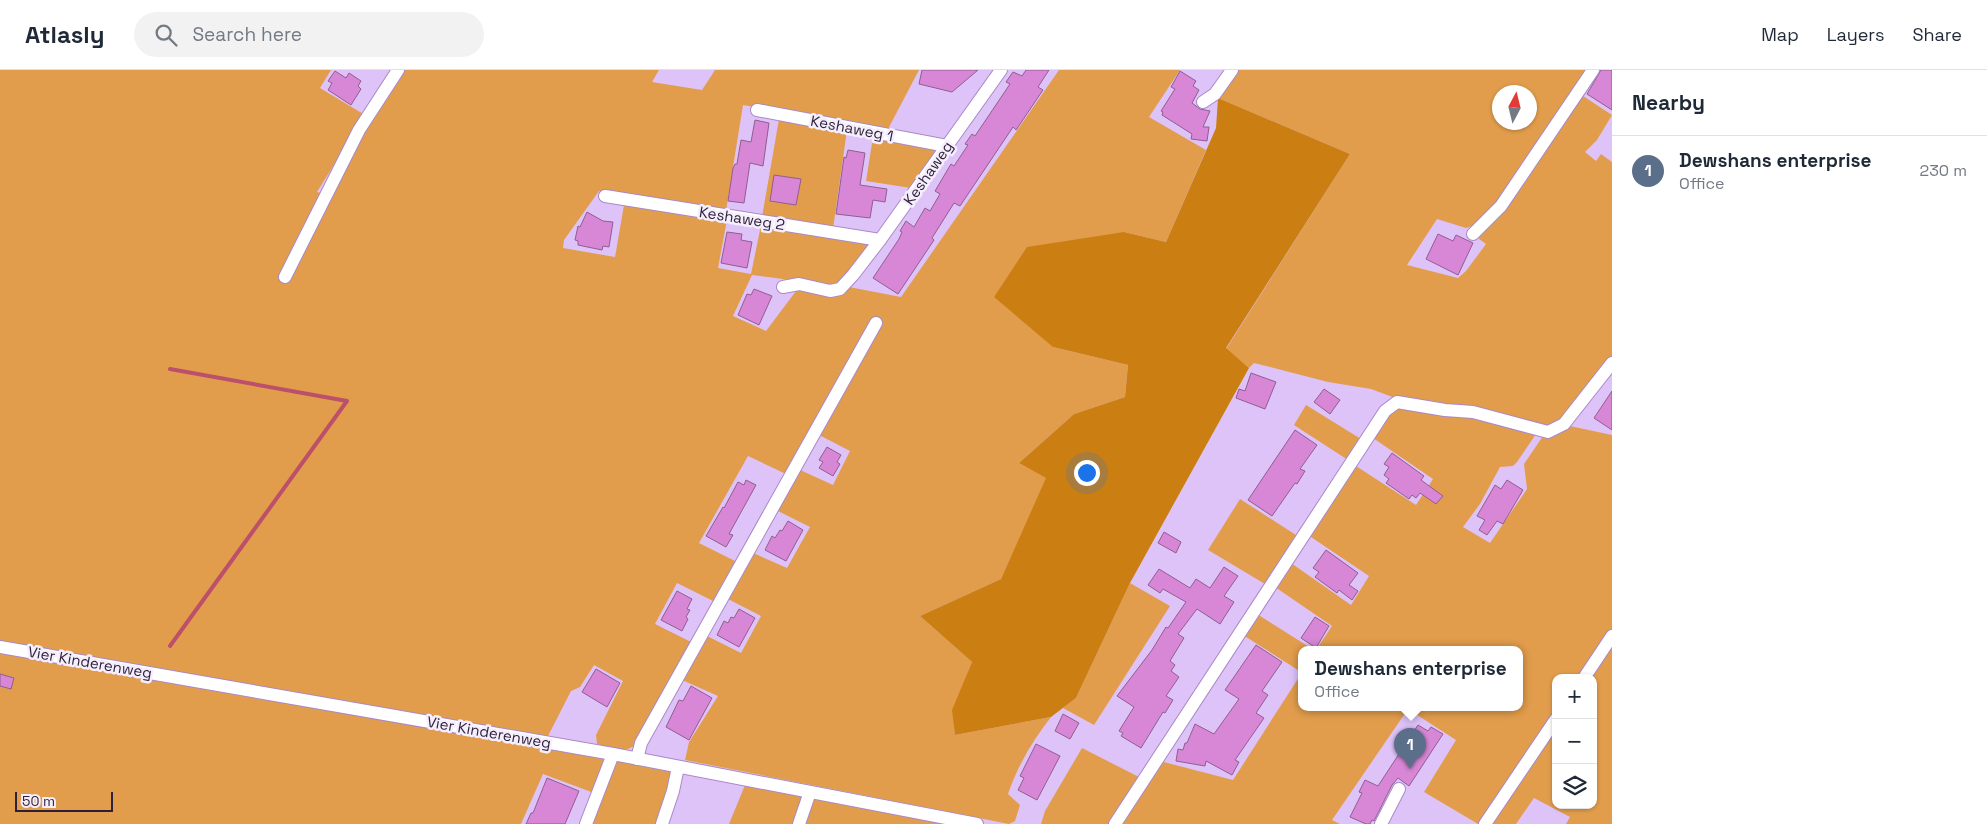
<!DOCTYPE html>
<meta charset="utf-8">
<style>
body{margin:0;font-family:"Space Grotesk",sans-serif;background:#f2f2f3;color:#1f2937}
.controls{position:absolute;right:15px;bottom:15px;display:grid;overflow:hidden;border-radius:10px;box-shadow:0 1px 4px #0004}
.controls button{width:45px;height:45px;display:grid;place-items:center;padding:0;border:0;border-bottom:1px solid #e0e1e3;background:#fff;color:#1f2937;font:25px sans-serif}
.compass{position:absolute;left:1492px;top:15px;width:45px;height:45px;border-radius:50%;background:#fff;box-shadow:0 1px 4px #0004;rotate:7deg}
.scale{position:absolute;left:15px;bottom:12px;width:98px;box-sizing:border-box;padding-left:5px;border:2px solid #2c1f38;border-top:0;font-size:14px;line-height:18px;white-space:nowrap;color:#2c1f38;-webkit-text-stroke:4px #f5eefc;paint-order:stroke}
.you{position:absolute;left:1086px;top:402px;width:18px;height:18px;margin:-12px;border:4px solid #fff;border-radius:50%;background:#1a73e8;box-shadow:0 0 0 8px #1a73e833}
.badge{display:grid;place-items:center;width:32px;height:32px;border-radius:50%;background:#ea580c;color:#fff;font-size:16px;font-weight:700}
.pin{position:absolute;translate:-50% -41px;filter:drop-shadow(0 1px 2px #0008)}
.pin::after{content:'';position:absolute;top:26px;width:18px;height:15px;background:inherit;clip-path:polygon(0 0,100% 0,50% 100%)}
.popup{position:absolute;left:1298px;top:576px;width:225px;height:65px;box-sizing:border-box;display:grid;place-content:center;border-radius:10px;background:#fff;filter:drop-shadow(0 1px 4px #0005);font-size:16px;white-space:nowrap;color:#747a83}
.popup b{font-size:19px;color:#1f2937}
.popup::after{content:'';position:absolute;left:50%;top:100%;margin-left:-10px;border:10px solid transparent;border-top-color:#fff}
.list{margin:0;padding:0;list-style:none}
h2{display:flex;justify-content:space-between;align-items:center;height:65px;margin:0;padding:0 20px;font-size:21px}
h2 small{font-size:16px;font-weight:400;color:#747a83}
.list li{display:grid;grid-template-columns:32px 1fr auto;gap:15px;align-items:center;box-sizing:border-box;height:70px;padding:0 20px;border-top:1px solid #e0e1e3}
.list b{display:block;font-size:19px;white-space:nowrap}
.list p{margin:0;font-size:16px;white-space:nowrap;color:#747a83}
.list em{font-size:16px;font-style:normal;color:#747a83}
.icon{flex:none;width:28px;height:28px;fill:none;stroke:currentColor;stroke-width:2;stroke-linecap:round;stroke-linejoin:round}
.map{position:relative;flex:none;width:1612px;height:754px;overflow:hidden}
header{display:flex;align-items:center;gap:30px;box-sizing:border-box;height:70px;padding:0 25px;background:#fff;border-bottom:1px solid #e0e1e3}
header strong{font-size:24px}
nav{display:flex;gap:28px;margin-inline-start:auto;font-size:18px}
.search{width:350px;height:45px;background:#f2f2f3;display:flex;align-items:center;gap:12px;box-sizing:border-box;padding:0 18px;border-radius:28px;color:#747a83;font-size:19px}
main{display:flex}
aside{flex:1;background:#fff}
.map>svg:first-child{display:block}
</style>
<header>
<strong>Atlasly</strong>
<div class="search"><svg class="icon" aria-label="search" viewBox="0 0 24 24"><circle cx="10" cy="10" r="6"/><path d="M15 15l6 6"/></svg>Search here</div>
<nav><a>Map</a><a>Layers</a><a>Share</a></nav>
</header>
<main>
<div class="map">
<svg width="1612" height="754" viewBox="0 0 1612 754">
<rect width="100%" height="100%" fill="#dec3f9"/>
<!-- green -->
<g fill="#e29d4c" fill-rule="evenodd">
<path d="M0,0H331L320,18L365,45L317,122L325,124L405,0H659L652,12L702,20L715,0H919L887,61L743,35L726,141L599,121L564,170L563,178L615,187L624,135L727,150L718,198L751,204L761,155L875,172L836,216L752,205L733,246L766,261L799,217H849L901,227L1059,0H1180L1149,47L1206,80L1166,172L1124,162L1053,277L1128,295L1125,327L1074,344L1019,393L1047,408L1001,509L920,546L972,592L953,640L955,665L1051,647C1033,670 1018,695 1008,724L1020,735L1015,751L1009,754L685,690L689,672L718,626L682,610L705,565L741,583L761,546L726,528L751,482L787,498L810,457L776,440L798,399L833,415L850,381L819,365L786,404L748,386L699,473L735,491L713,531L677,513L655,554L691,572L636,674C625,685 610,677 597,674L596,665L623,611L594,595L580,617L571,621L547,668L0,571Z"/>
<path d="M1238,0H1590L1502,128L1478,154L1466,158L1437,149L1407,195L1458,208L1466,201L1486,174L1479,169L1481,161L1580,24L1612,45L1597,70L1585,82L1596,91L1601,84L1612,92V287L1571,341L1555,356L1547,358L1395,328L1371,319L1328,312L1254,293L1249,298L1226,279L1350,84L1218,28ZM1500,22H1530V52H1500Z"/>
<path d="M779,49L847,60L833,159L762,147Z"/>
<path d="M873,67L940,77L911,118L866,111Z"/>
<path d="M1306,335L1361,369L1348,390L1294,355Z"/>
<path d="M1402,336L1474,345L1536,364L1517,392L1513,396L1500,397L1480,434L1463,457L1490,473L1527,419L1524,394L1543,366C1553,367 1563,364 1570,356L1612,365V754H1566L1570,747L1534,728L1516,754H1478L1424,722L1456,670L1408,639L1332,750L1340,754H1120L1160,691L1233,710L1301,604V638H1519V580H1316L1332,556L1275,517L1291,493L1351,535L1369,506L1308,465L1356,396L1416,435L1433,409L1373,368L1390,340ZM1556,608H1593V735H1556Z"/>
<path d="M1240,429L1296,465L1265,514L1208,480Z"/>
<path d="M1130,513L1170,536L1094,655L1063,638L1076,628Z"/>
<path d="M1257,544L1314,580H1301V602L1243,565Z"/>
<path d="M0,583L604,689L606,695L594,723L543,704L521,754H0Z"/>
<path d="M1082,678L1139,707L1110,754H1041L1045,741Z"/>
<path d="M616,692H622L672,701L659,754H591Z"/>
<path d="M745,715L945,754H729Z"/>
</g>
<!-- forest -->
<path fill="#cb7f12" d="M1218,28L1350,84L1226,278L1249,298L1130,513L1076,628L1051,647L955,665L952,640L972,592L920,546L1001,509L1046,408L1019,393L1074,344L1125,327L1128,295L1053,277L994,227L1027,177L1124,162L1166,172L1216,58Z"/>
<g fill="none" stroke-linecap="round" stroke-linejoin="round">
<!-- stream -->
<path stroke="#bc506a" stroke-width="4" d="M170,299L347,331L170,576"/>
</g>
<!-- building -->
<g fill="#d887d6" stroke="#915d90">
<path d="M922,0H978L952,22L919,14Z"/>
<path d="M1026,0H1049L1038,17L1043,20L1016,60L1013,57L960,136L954,133L932,168L934,170L898,224L873,208L899,169L902,162L900,161L906,151L914,157L925,138L930,141L940,124L935,121L951,94L954,96L968,75L965,74L972,64L975,66L1010,14L1006,12L1013,2L1022,6Z"/>
<path d="M1601,0H1612V40L1587,24Z"/>
<path d="M335,1L346,8L349,3L361,11L358,16L361,19L351,35L328,20L332,13L328,11Z"/>
<path d="M1180,1L1196,11L1193,16L1199,20L1192,33L1200,39L1210,41L1203,57H1209L1207,71L1191,69L1192,64L1162,45L1163,42L1161,41L1175,19L1171,17Z"/>
<path d="M755,50L769,53L763,96L750,93L744,133L728,131L733,98L735,94H737L741,70L751,72Z"/>
<path d="M848,80L865,83L860,115L887,119L885,132L873,130L870,148L836,144L844,87L846,88Z"/>
<path d="M774,105L801,109L796,135L770,131Z"/>
<path d="M587,142L603,151L613,152L609,177L603,176L602,180L578,175V171L575,170L578,156L580,157Z"/>
<path d="M727,162L742,164L741,170L752,172L747,198L721,193Z"/>
<path d="M1438,164L1453,171L1456,165L1473,173L1458,205L1426,189Z"/>
<path d="M754,219L772,226L759,255L738,245L747,224L751,225Z"/>
<path d="M1251,303L1276,312L1265,339L1236,328L1239,319L1245,321Z"/>
<path d="M1324,319L1340,330L1330,344L1314,332Z"/>
<path d="M1612,321V360L1594,348Z"/>
<path d="M1295,360L1317,375L1300,399L1305,401L1297,414L1295,413L1272,446L1248,430Z"/>
<path d="M827,377L841,385L837,392L840,394L833,406L819,398L823,392L819,390Z"/>
<path d="M1392,383L1424,406L1421,410L1443,426L1436,434L1420,423L1416,428L1412,425L1409,429L1386,413L1389,409L1384,405L1389,397L1384,394Z"/>
<path d="M746,410L756,415L729,464L733,465L726,477L706,466L723,437L724,438L738,412L744,415Z"/>
<path d="M1507,410L1523,420L1503,454L1497,451L1487,465L1479,460L1485,450L1477,446L1495,415L1501,419Z"/>
<path d="M788,451L803,460L786,491L765,480L772,466L775,468L780,460L782,461Z"/>
<path d="M1164,462L1181,472L1176,483L1158,473Z"/>
<path d="M1326,480L1358,503L1349,515L1358,521L1352,530L1339,520L1337,523L1315,507L1319,502L1313,498Z"/>
<path d="M1224,497L1238,506L1224,526L1234,532L1220,554L1197,539L1178,564L1184,568L1170,591L1175,595L1171,601L1179,607L1166,626L1173,630L1165,643L1163,642L1141,678L1121,666L1123,663L1119,661L1134,637L1117,626L1152,580L1166,557L1168,558L1186,532L1163,519L1160,523L1148,515L1159,499L1190,518L1196,509L1210,518Z"/>
<path d="M677,521L692,529L687,539L690,540L686,547L688,549L682,561L661,550Z"/>
<path d="M739,539L755,548L739,577L717,565L724,551L728,553L731,547L734,548Z"/>
<path d="M1315,547L1329,556L1316,578L1301,568Z"/>
<path d="M1256,575L1282,592L1262,621L1268,625L1256,643L1264,648L1235,690L1239,692L1232,705L1206,691L1205,696L1176,691L1178,679L1183,680L1185,673H1187L1195,654L1214,664L1239,629L1225,620Z"/>
<path d="M596,599L620,613L607,637L582,622Z"/>
<path d="M0,604L14,608L11,619L0,616Z"/>
<path d="M691,616L712,628L689,670L666,657L679,630L683,631Z"/>
<path d="M1063,644L1079,653L1070,669L1055,661Z"/>
<path d="M1418,655L1428,661L1431,657L1443,664L1409,716L1398,708L1392,715L1374,751L1372,750L1370,754H1366L1350,747L1362,723L1359,722L1365,710L1378,716Z"/>
<path d="M1036,674L1060,686L1037,730L1018,720L1024,708L1020,706Z"/>
<path d="M547,708L579,721L565,754H526L531,743H533Z"/>
</g>
<g fill="none" stroke-linecap="round" stroke-linejoin="round">
<defs>
<g id="minor">
<path d="M1203,32L1215,24L1232,0"/>
<path d="M757,40L947,76"/>
<path d="M605,126L880,170"/>
<path d="M1473,164L1501,136L1593,0"/>
<path d="M285,207L359,60L398,0"/>
<path d="M783,217L799,214L830,221L840,219L853,205L880,170L1001,0"/>
<path d="M0,577L613,684L977,754"/>
<path d="M1584,608L1612,566"/>
<path d="M637,689L641,673L876,253"/>
<path d="M586,754L613,684"/>
<path d="M662,754L673,721L678,697"/>
<path d="M799,754L810,722"/>
<path d="M1115,754L1385,341L1397,332L1445,340L1473,342L1548,362L1564,354L1612,293"/>
<path d="M1381,754L1399,719"/>
<path d="M1485,754L1556,649"/>
</g>
</defs>
<!-- minor casing -->
<use href="#minor" stroke="#a989c8" stroke-width="14"/>
<!-- minor -->
<use href="#minor" stroke="#fff" stroke-width="12"/>
</g>
<g text-anchor="middle" dominant-baseline="central" stroke-width="5" stroke-linejoin="round" paint-order="stroke">
<!-- street labels -->
<g font-size="15" fill="#2c1f38" stroke="#f5eefc">
<text transform="translate(852 58) rotate(11)">Keshaweg 1</text>
<text transform="translate(928 103) rotate(-55)">Keshaweg</text>
<text transform="translate(742 148) rotate(9)">Keshaweg 2</text>
<text transform="translate(90 592) rotate(10)">Vier Kinderenweg</text>
<text transform="translate(489 662) rotate(10)">Vier Kinderenweg</text>
</g>
</g>
</svg>
<div class="controls">
<button>+</button>
<button>−</button>
<button><svg class="icon" aria-label="layers" viewBox="0 0 24 24"><path d="M12 4l9 5-9 5-9-5zM3 14l9 5 9-5"/></svg></button>
</div>
<svg class="compass" viewBox="-18 -18 36 36"><path d="M0-13l5 13h-10z" fill="#e53935"/><path d="M0 13l5-13h-10z" fill="#747a83"/></svg>
<div class="scale">50 m</div>
<div class="you"></div>
<div class="pin badge" style="left:1410px;top:699px;background:#5c6f8a">1</div>
<div class="popup"><b>Dewshans enterprise</b>Office</div>
</div>
<aside>
<h2>Nearby<small></small></h2>
<ul class="list">
<li><span class="badge" style="background:#5c6f8a">1</span><div><b>Dewshans enterprise</b><p>Office</p></div><em>230 m</em></li>
</ul>
</aside>
</main>
